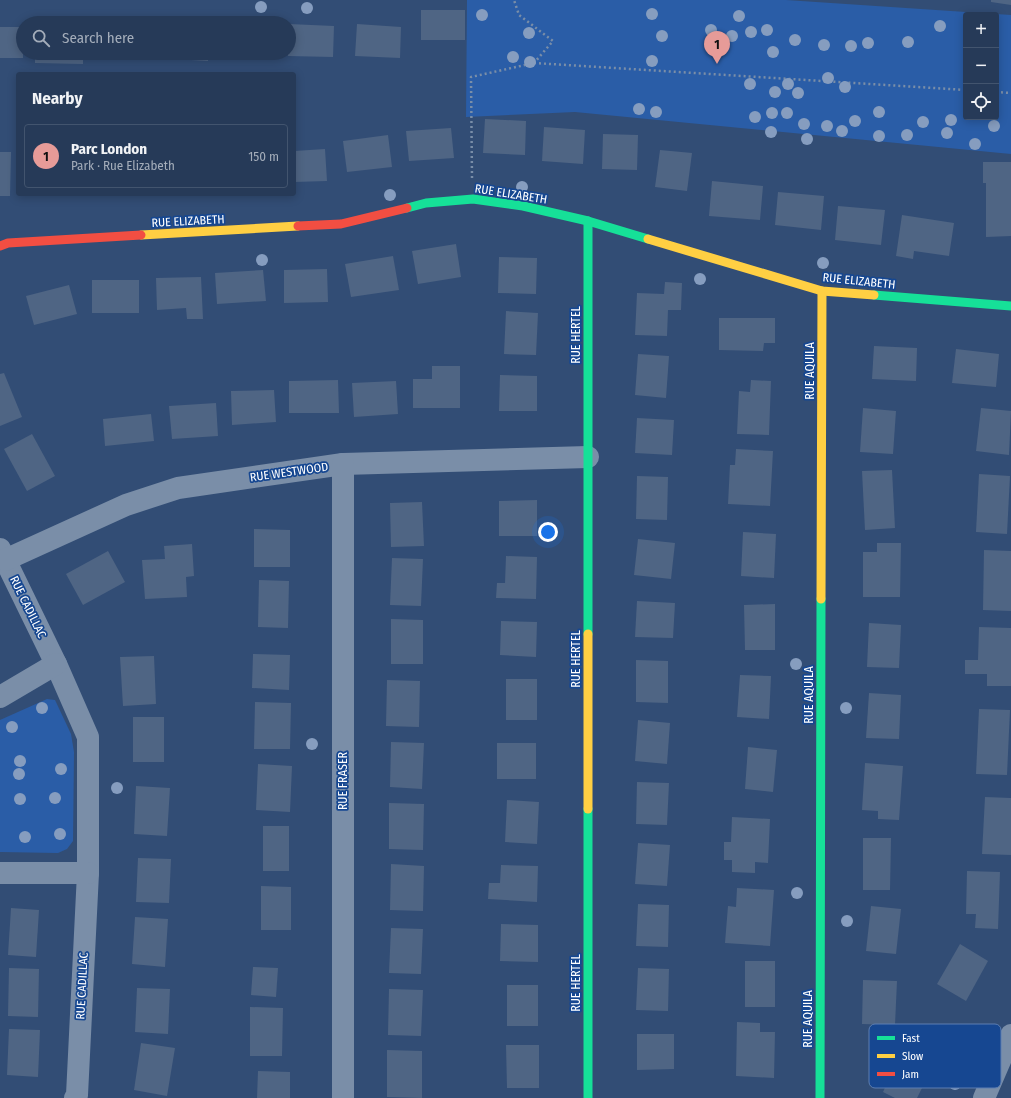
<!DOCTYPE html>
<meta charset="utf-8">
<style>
body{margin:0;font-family:"Fira Sans Condensed",sans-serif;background:#2e415e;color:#f1f3f6}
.controls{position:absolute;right:12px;top:12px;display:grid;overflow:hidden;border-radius:4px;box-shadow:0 2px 10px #0003}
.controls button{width:36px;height:36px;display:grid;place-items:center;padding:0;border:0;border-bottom:1px solid #42546e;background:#263a58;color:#f1f3f6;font:20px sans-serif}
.you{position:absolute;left:548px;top:532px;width:14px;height:14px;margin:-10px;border:3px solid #fff;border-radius:50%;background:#1a73e8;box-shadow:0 0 0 6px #1a73e833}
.badge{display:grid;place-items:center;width:26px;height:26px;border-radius:50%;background:#e69b98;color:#111;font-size:13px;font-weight:700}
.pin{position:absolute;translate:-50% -33px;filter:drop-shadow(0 1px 2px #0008)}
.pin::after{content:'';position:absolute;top:21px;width:14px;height:12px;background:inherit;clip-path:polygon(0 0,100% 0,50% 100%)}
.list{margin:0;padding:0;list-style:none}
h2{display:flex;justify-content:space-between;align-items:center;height:52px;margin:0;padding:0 16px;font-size:17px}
h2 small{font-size:13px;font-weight:400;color:#a4adba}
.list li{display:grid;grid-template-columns:26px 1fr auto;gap:12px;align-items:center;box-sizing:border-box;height:64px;margin:0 8px 8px;padding:0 8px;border:1px solid #42546e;border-radius:4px}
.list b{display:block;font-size:15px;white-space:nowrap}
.list p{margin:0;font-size:13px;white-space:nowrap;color:#a4adba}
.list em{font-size:13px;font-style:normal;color:#a4adba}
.icon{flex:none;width:22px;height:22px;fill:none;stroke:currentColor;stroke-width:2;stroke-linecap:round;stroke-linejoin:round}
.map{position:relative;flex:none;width:1011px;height:1098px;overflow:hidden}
.search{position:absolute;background:#263a58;box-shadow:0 2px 10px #0003;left:16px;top:16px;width:280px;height:44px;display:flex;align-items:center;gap:10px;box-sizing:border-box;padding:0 14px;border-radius:22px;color:#a4adba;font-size:15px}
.panel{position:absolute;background:#263a58;box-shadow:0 2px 10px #0003;left:16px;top:72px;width:280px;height:124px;border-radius:4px}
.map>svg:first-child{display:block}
</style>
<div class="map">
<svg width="1011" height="1098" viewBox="0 0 1011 1098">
<rect width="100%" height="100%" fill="#324d75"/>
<!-- green -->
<g fill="#2a5da7" fill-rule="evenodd">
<path d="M467,0H786L1011,15V154L575,112L466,117ZM966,15H996V117H966Z"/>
<path d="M47,699L55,700L71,734L74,752L73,841L67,849L58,853L0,852V720Z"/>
</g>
<!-- building -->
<g fill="#4f6584">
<path d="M991,0H1011V5L991,2Z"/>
<rect x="421" y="10" width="44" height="30"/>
<path d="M289,24L334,26L333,57L288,56Z"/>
<path d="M357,24L401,27L400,58L355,56Z"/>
<rect x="0" y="27" width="23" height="31"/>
<path d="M35,53H83V64L35,63Z"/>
<path d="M102,53H143V56L102,55Z"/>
<path d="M175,53H208V61L174,59Z"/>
<path d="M227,53H272V57L227,56Z"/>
<path d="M485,119L526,121L525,155L483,153Z"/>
<path d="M544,127L585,130L583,164L542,161Z"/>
<path d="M451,128L454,158L409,161L406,131Z"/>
<path d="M603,134L638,135L637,170L602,169Z"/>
<path d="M388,135L392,167L347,172L343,141Z"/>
<path d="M325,149L327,181L294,182V151Z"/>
<path d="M660,150L692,153L687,191L655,187Z"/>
<path d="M0,152H11L10,196H0Z"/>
<path d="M983,162H1011V236L986,237V183H983Z"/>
<path d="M712,181L763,186L760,220L709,216Z"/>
<path d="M778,192L824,196L821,230L775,225Z"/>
<path d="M838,206L885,210L881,245L835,240Z"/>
<path d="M902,215L954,223L949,256L914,251L913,259L896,256Z"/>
<path d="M456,244L461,277L418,284L412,251Z"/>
<path d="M393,256L399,290L351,297L345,264Z"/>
<path d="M499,257L537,258L536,294L498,293Z"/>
<path d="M327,269L328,302L284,303V270Z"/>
<path d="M263,270L266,301L217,304L215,273Z"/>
<path d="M201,277L203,319H187L186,308L157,310L156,278Z"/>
<rect x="92" y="280" width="47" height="33"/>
<path d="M665,282L682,283L681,310H668L667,336L635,335L637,293L664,294Z"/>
<path d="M69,285L77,314L34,325L26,296Z"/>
<path d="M506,311L538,313L536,355L504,354Z"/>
<path d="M719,318H775V343H764L763,351L719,350Z"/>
<path d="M874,346L917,348L916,381L872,379Z"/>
<path d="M956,349L999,354L996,387L952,383Z"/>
<path d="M638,354L669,356L666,398L635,395Z"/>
<path d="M432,366H460V408H413V379H432Z"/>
<path d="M4,373L22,417L0,426V374Z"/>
<path d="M500,375L537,376V411H499Z"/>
<path d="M338,380L339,413H289V381Z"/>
<path d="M751,380L771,381L769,435L737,434L739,391L750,392Z"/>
<path d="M396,381L398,414L354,417L352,383Z"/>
<path d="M274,390L276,422L232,425L231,391Z"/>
<path d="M216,403L218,436L172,439L169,406Z"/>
<path d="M863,408L896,411L893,454L860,452Z"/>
<path d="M981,408L1011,411L1009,455L976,451Z"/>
<path d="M151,414L154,441L105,446L103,419Z"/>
<path d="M637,418L674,420L672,455L635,453Z"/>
<path d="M32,434L55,476L27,491L4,449Z"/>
<path d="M736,449L773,451L770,506L728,504L730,465H735Z"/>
<path d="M892,470L895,528L865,530L862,471Z"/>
<path d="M979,474L1010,476L1007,534L976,532Z"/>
<path d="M637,476L668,477L667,520L636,519Z"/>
<path d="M537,500V536H499V501Z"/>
<path d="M422,502L424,546L391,547L390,503Z"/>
<path d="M254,529L290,530V567H254Z"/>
<path d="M743,532L776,534L774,578L741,576Z"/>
<path d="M638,539L675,543L671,579L634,575Z"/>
<path d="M877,543H901L900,597H863V552H877Z"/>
<path d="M192,544L194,576L186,577L187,597L145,599L142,560L165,559L164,546Z"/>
<path d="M984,550L1011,551V611L983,610Z"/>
<path d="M108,551L125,582L83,605L66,574Z"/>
<path d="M506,556L537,557L536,599L496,598L497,583H505Z"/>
<path d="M392,558L423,559L421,606L390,605Z"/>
<path d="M259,580L289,581L288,628L258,627Z"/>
<path d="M637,601L675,603L673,638L635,637Z"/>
<path d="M775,604V650H745L744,605Z"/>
<path d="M391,619L423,620V664H391Z"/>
<path d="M501,621L537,622L536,657L500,655Z"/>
<path d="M869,623L901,625L899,668L867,667Z"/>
<path d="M979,627L1011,628V686H987V674H965V660H978Z"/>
<path d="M253,654L290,655L289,690L252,688Z"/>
<path d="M154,656L156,704L123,706L120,657Z"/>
<path d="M636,660L668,661V703L636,702Z"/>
<path d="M740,675L771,676L769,719L737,717Z"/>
<rect x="506" y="679" width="31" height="41"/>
<path d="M387,680L420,681L419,727L386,726Z"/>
<path d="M869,693L901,695L899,739L866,738Z"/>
<path d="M255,702L291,703L290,749H254Z"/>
<path d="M979,709L1010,710L1007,775L976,774Z"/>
<rect x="133" y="717" width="31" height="45"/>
<path d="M638,720L670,723L667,764L635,761Z"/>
<path d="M391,742L424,743L422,789L390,787Z"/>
<rect x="497" y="743" width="39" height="36"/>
<path d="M748,747L777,750L773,792L745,789Z"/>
<path d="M865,763L903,766L899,820L878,819V811L862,810Z"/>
<path d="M258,764L292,766L290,812L256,810Z"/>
<path d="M637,782L669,783L667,825L636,824Z"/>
<path d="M136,786L170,788L167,836L134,834Z"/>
<path d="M985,797L1011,798V855L982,854Z"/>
<path d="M507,800L539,802L537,844L505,842Z"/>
<path d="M389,803L424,804L423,850L389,849Z"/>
<path d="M732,817L770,819L768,863L755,862V873L732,872V860H724V842H731Z"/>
<rect x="263" y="826" width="26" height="45"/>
<path d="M863,838H891L890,890H863Z"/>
<path d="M638,843L670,845L667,886L635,884Z"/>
<path d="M138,858L171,859L169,903L136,902Z"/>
<path d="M391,864L424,866L423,911L390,910Z"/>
<path d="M501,865L538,866L537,902L488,899L489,883H500Z"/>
<path d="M967,871L1000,872L998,929L975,928L976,914H966Z"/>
<path d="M261,886L291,887V930H261Z"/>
<path d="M737,888L774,890L770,946L725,943L728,906L736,907Z"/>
<path d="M638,904L669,905L668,947L636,946Z"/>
<path d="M871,906L901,909L896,954L866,951Z"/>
<path d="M11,908L39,910L36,957L8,955Z"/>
<path d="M135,917L168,919L165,967L132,964Z"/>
<path d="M501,924L538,925V962L500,961Z"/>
<path d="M391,928L423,929L421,974L389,973Z"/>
<path d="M960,944L988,961L966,1001L937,984Z"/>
<rect x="745" y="961" width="30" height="46"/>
<path d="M253,967L278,968L276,997L251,995Z"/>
<path d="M9,968L39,969L38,1017L8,1016Z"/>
<path d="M638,968L669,969L668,1011L636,1010Z"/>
<path d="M863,980L897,981L895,1025L862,1024Z"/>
<rect x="507" y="985" width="31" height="41"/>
<path d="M137,988L170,989L168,1034L135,1032Z"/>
<path d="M389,989L423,990L421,1036L388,1035Z"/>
<path d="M250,1007L283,1008L282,1056H250Z"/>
<path d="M737,1022L760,1023V1032H775L774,1078L736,1076Z"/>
<path d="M9,1029L40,1030L38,1077L7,1075Z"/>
<path d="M637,1034H674V1069L637,1070Z"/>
<path d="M141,1043L175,1048L167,1096L134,1090Z"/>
<path d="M506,1045H539V1088H507Z"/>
<path d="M387,1050L422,1051V1098L387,1097Z"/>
<path d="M901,1053L932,1068L917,1098H895L883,1092Z"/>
<path d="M258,1071L290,1072V1098H257Z"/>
</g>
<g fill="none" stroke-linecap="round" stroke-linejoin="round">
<!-- path -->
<g stroke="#7a8ea8" stroke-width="2.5" stroke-dasharray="2 3" stroke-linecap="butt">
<path d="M534,63L966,90"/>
<path d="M996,92L1011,93"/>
<path d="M472,178L471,77L534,63L553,41L519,15L514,0"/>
</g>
<!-- street -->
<g stroke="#7a8ea8" stroke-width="22">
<path d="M0,549L56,664L88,737V873L77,1095L75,1098"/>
<path d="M5,560L126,505L178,488L343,464L588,457"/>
<path d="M0,697L56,664"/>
<path d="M0,873H88"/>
<path d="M343,1098V464"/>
<path d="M984,1098L1011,1035"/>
</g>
<!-- fast -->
<g stroke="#16e098" stroke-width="9">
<path d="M407,208L426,203L473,199L523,206L588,221L648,239"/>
<path d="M588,221V634"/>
<path d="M874,295L1011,306"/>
<path d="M588,809V1098"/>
<path d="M820,1098L821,599"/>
</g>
<!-- slow -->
<g stroke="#ffcf43" stroke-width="9">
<path d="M141,235L298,226"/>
<path d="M648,239L822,291L874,295"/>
<path d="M821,599L822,291"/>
<path d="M588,634V809"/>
</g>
<!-- jam -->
<g stroke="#f24e42" stroke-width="9">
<path d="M298,226L341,224L407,208"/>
<path d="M0,246L8,243L141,235"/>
</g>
</g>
<!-- trees -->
<g fill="#869dbf">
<circle cx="261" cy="7" r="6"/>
<circle cx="307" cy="8" r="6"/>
<circle cx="652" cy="14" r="6"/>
<circle cx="482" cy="15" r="6"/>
<circle cx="739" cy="16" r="6"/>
<circle cx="940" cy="26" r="6"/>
<circle cx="711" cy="30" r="6"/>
<circle cx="767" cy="30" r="6"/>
<circle cx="751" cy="32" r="6"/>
<circle cx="529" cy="33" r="6"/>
<circle cx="662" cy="36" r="6"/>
<circle cx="732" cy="36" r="6"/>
<circle cx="795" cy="40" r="6"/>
<circle cx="908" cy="42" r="6"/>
<circle cx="868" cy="43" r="6"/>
<circle cx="824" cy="45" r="6"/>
<circle cx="851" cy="46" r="6"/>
<circle cx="773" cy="52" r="6"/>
<circle cx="513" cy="57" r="6"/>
<circle cx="652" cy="61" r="6"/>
<circle cx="530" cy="62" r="6"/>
<circle cx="828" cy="78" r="6"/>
<circle cx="750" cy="84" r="6"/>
<circle cx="788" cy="84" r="6"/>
<circle cx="845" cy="87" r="6"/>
<circle cx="775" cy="92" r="6"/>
<circle cx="798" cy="93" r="6"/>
<circle cx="639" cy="109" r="6"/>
<circle cx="656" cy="112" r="6"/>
<circle cx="879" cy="112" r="6"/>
<circle cx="772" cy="113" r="6"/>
<circle cx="787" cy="113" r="6"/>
<circle cx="755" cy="117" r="6"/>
<circle cx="951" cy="120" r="6"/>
<circle cx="855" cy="121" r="6"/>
<circle cx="923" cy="122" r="6"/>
<circle cx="804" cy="124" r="6"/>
<circle cx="827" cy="126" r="6"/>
<circle cx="994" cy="126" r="6"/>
<circle cx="842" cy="131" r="6"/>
<circle cx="771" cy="132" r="6"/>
<circle cx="947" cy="133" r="6"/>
<circle cx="907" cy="135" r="6"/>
<circle cx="879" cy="136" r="6"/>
<circle cx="807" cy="139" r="6"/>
<circle cx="975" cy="144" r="6"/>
<circle cx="522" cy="187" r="6"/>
<circle cx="390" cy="195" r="6"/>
<circle cx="262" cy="260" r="6"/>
<circle cx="823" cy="263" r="6"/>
<circle cx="700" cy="279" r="6"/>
<circle cx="796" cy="664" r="6"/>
<circle cx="42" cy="708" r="6"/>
<circle cx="846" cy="708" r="6"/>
<circle cx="12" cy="727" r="6"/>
<circle cx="312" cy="744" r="6"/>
<circle cx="20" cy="761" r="6"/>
<circle cx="61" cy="769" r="6"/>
<circle cx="19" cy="774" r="6"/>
<circle cx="117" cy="788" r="6"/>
<circle cx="55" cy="798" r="6"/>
<circle cx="20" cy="799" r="6"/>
<circle cx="60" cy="834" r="6"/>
<circle cx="25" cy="837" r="6"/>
<circle cx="797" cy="893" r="6"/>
<circle cx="847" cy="921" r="6"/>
<circle cx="955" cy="1084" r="6"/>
</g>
<g text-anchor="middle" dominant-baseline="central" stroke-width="3.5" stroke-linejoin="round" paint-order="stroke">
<!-- street labels -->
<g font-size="12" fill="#fff" stroke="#164791">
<text transform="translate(511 194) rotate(9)">RUE ELIZABETH</text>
<text transform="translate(188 221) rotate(-3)">RUE ELIZABETH</text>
<text transform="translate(859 281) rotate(6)">RUE ELIZABETH</text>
<text transform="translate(576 335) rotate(-90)">RUE HERTEL</text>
<text transform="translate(810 371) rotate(-90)">RUE AQUILA</text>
<text transform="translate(289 472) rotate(-8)">RUE WESTWOOD</text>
<text transform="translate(28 607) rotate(64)">RUE CADILLAC</text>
<text transform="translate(576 659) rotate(-90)">RUE HERTEL</text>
<text transform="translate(809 695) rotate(-90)">RUE AQUILA</text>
<text transform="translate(343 781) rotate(-90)">RUE FRASER</text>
<text transform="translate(576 983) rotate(-90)">RUE HERTEL</text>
<text transform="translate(82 986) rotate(-87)">RUE CADILLAC</text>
<text transform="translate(808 1019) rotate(-90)">RUE AQUILA</text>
</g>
</g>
<!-- legend -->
<rect x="869" y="1024" width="132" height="64" rx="6" fill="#164791" stroke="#5c7eb2" stroke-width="1"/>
<rect x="877" y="1036" width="18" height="4" fill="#16e098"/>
<rect x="877" y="1054" width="18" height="4" fill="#ffcf43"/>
<rect x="877" y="1072" width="18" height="4" fill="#f24e42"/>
<g font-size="11" fill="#fff">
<text x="902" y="1042">Fast</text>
<text x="902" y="1060">Slow</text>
<text x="902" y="1078">Jam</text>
</g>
</svg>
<div class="controls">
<button>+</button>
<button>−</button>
<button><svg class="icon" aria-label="locate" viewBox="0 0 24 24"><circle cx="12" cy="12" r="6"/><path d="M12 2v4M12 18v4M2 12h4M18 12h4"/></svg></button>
</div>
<div class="you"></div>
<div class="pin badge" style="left:717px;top:64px">1</div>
<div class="search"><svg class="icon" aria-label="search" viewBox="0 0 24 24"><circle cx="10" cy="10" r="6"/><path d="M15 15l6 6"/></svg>Search here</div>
<section class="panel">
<h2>Nearby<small></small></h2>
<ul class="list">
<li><span class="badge">1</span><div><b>Parc London</b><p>Park · Rue Elizabeth</p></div><em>150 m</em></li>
</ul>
</section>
</div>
